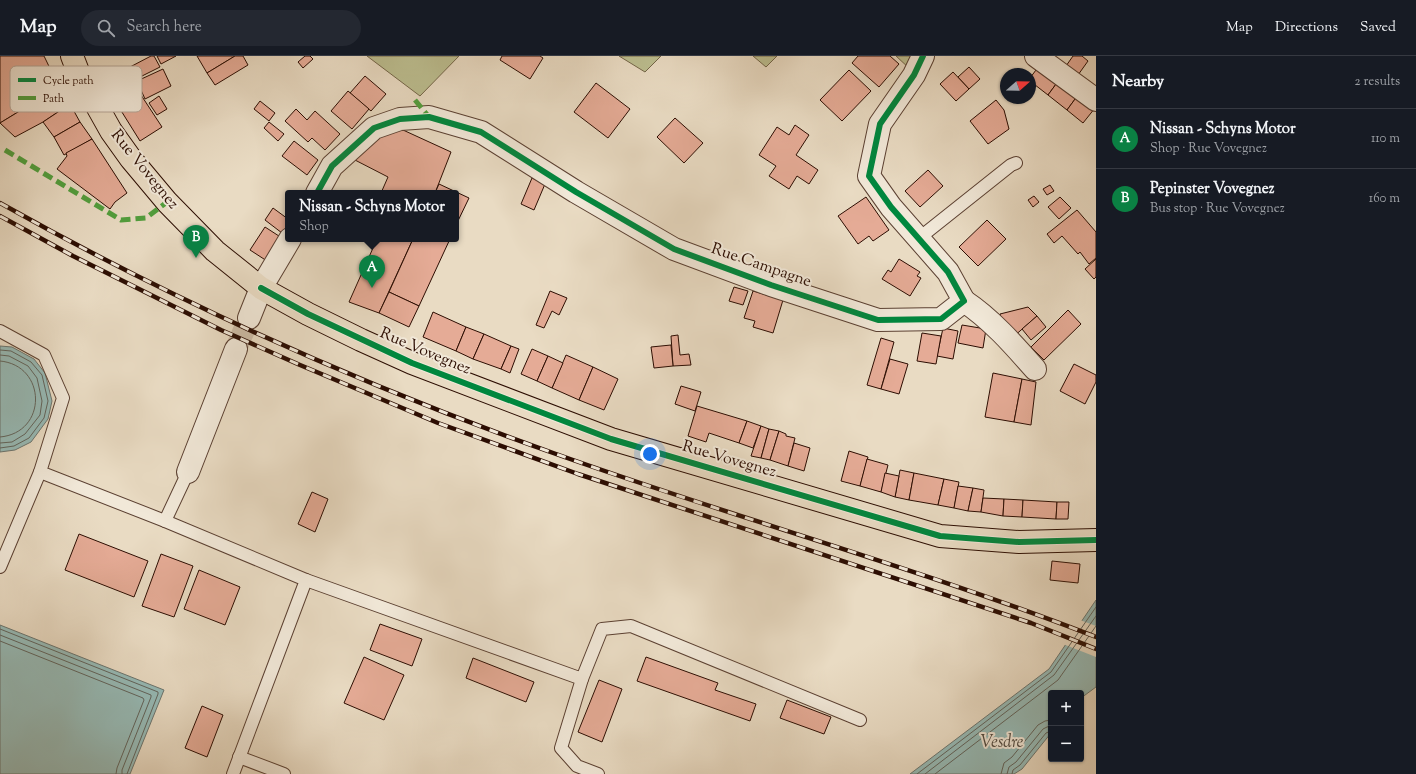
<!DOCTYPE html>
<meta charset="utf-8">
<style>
body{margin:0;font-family:"Sorts Mill Goudy",serif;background:#242831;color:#f1f3f6}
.controls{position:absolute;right:12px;bottom:12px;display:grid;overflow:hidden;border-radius:4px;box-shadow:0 1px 3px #0004}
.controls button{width:36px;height:36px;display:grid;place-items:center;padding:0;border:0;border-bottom:1px solid #363941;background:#171b24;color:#f1f3f6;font:20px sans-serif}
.compass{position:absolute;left:1000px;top:12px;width:36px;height:36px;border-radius:50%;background:#171b24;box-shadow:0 1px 3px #0004;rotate:70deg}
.you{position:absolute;left:650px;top:398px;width:14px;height:14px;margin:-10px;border:3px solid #fff;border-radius:50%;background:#1a73e8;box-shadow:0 0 0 6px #1a73e833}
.badge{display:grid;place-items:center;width:26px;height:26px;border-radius:50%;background:#0b8043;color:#fff;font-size:13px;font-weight:700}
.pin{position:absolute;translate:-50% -33px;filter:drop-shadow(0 1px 2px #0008)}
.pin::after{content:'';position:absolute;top:21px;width:14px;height:12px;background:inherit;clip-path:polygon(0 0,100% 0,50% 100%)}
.popup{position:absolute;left:285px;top:134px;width:174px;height:52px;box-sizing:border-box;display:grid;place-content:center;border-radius:4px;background:#171b24;filter:drop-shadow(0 1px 3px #0005);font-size:13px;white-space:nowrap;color:#9ea1a6}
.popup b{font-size:15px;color:#f1f3f6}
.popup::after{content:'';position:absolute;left:50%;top:100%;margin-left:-8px;border:8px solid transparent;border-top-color:#171b24}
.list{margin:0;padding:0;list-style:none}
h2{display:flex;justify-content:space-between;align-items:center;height:52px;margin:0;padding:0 16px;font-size:17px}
h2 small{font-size:13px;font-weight:400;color:#9ea1a6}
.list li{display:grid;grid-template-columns:26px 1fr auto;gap:12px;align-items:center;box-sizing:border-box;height:60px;padding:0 16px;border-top:1px solid #363941}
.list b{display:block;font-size:15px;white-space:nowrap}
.list p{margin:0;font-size:13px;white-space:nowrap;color:#9ea1a6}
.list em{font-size:13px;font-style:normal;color:#9ea1a6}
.icon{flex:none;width:22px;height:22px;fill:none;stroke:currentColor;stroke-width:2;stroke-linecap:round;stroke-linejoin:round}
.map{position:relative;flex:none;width:1096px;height:718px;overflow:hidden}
header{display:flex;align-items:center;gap:24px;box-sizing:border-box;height:56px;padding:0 20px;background:#171b24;border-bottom:1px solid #363941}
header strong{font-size:19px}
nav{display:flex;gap:22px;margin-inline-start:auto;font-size:14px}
.search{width:280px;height:36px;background:#242831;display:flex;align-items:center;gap:10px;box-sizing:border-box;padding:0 14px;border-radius:22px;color:#9ea1a6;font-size:15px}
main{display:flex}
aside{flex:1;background:#171b24}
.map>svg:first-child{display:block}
</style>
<header>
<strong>Map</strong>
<div class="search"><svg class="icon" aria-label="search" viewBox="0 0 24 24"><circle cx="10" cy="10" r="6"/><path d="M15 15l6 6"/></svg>Search here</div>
<nav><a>Map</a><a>Directions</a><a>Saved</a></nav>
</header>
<main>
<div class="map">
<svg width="1096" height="718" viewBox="0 0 1096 718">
<rect width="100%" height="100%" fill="#e9dbc3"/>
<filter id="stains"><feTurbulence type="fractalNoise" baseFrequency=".005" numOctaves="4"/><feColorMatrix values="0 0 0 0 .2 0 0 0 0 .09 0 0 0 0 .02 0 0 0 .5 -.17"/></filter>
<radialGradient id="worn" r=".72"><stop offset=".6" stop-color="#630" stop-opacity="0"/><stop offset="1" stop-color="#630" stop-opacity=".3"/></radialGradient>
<!-- green -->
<g fill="#bcbe90" stroke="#746649">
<path d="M367,0H459L420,40Z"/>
<path d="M619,0H661L645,16Z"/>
<path d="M753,0H777L766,11Z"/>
<path d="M896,0H915L910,13Z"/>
</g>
<!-- water -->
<g fill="#97bbb7" stroke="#6c756f">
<path d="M0,290L12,291L34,303L45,317L52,345L48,363L31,386L15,394L0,396Z"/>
<path d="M1096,544V631L1081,642V637H1051V677L1022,713L1014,718H910L1049,613Z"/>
<path d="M0,569L164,634L130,718H0Z"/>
</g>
<!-- pier -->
<path fill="#e9dbc3" d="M1080,564L1096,570V601L1063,588Z"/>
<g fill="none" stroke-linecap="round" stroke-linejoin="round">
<!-- shore -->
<g stroke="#62645c" stroke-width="1">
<path d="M0,294L11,295L31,306L42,319L48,345L44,362L29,382L14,390L0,392"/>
<path d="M0,299L9,300L28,310L37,322L42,345L40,359L25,378L12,386L0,387"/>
<path d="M0,305C47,309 48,377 0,381"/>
<path d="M0,573L158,636V638L127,718"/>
<path d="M0,579L151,639V641L122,714V718"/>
<path d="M0,585L143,642L144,644L117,712L116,718"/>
<path d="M917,718L1051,616L1096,551"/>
<path d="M925,718L1054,619L1096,560"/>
<path d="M935,718L1058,624L1096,570"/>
<path d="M1001,718L1004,707L1012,701L1038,669L1045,665L1051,664"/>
<path d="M1007,718L1009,711L1016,706L1043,673L1047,671L1051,670"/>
<path d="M1012,718L1013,714L1020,709L1046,677L1051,675"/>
</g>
</g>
<!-- building -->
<g fill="#e5ab96" stroke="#2c0d02">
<path d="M0,0H44L59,31L0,67Z"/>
<path d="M151,0H154L160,11L136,23L130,11Z"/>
<path d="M157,0H176L161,8Z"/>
<path d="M197,0H235L207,17Z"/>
<path d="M235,0H243L248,9L215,29L207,17Z"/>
<path d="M305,0H310L313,3L303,12L298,6Z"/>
<path d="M502,0H540L543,2L530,23L500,4Z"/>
<path d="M858,0H890L899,8L879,31L852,7Z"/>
<path d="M1073,0H1082L1088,5L1078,19L1066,10Z"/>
<path d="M1039,10L1059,24L1048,39L1030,25V22Z"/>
<path d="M969,11L980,23L969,33L958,21Z"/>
<path d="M163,13L171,30L145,43L137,25Z"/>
<path d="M849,14L871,35L842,65L820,44Z"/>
<path d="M953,16L969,33L956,45L940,28Z"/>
<path d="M365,20L386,38L371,55L350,37Z"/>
<path d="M1059,24L1078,39L1067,54L1048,39Z"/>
<path d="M133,25L141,39L120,53L111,39Z"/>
<path d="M596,27L630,53L608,82L574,56Z"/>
<path d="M59,31L70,48L43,66L15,81L0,67Z"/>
<path d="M348,35L369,53L352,73L331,55Z"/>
<path d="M141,39L162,71L140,85L120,53Z"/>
<path d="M1078,39L1095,52L1083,67L1067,54Z"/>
<path d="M159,40L167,53L157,59L149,47Z"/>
<path d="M996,44L1004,54L1009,73L988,88L970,65Z"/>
<path d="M260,45L275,57L269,65L254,53Z"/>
<path d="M70,48L80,66L54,81L43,66Z"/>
<path d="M296,53L307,64L315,55L340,78L325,94L312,82L308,86L285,65Z"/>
<path d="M675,62L703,87L684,107L657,81Z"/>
<path d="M80,66L92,83L64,99L54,81Z"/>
<path d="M269,66L284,78L278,85L264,72Z"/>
<path d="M795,69L809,79L796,99L818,114L809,128L797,120L789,133L769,120L776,110L759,99L777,71L789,79Z"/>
<path d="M388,74H403L451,96L435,137H381L388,121L353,103Z"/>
<path d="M92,83L127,137L115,146L110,153L57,113L67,100L66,97Z"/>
<path d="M294,85L318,104L307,119L282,100Z"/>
<path d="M928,114L943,130L920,151L905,135Z"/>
<path d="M532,122L545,128L534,154L521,148Z"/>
<path d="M439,128L469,142L456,169V137H435Z"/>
<path d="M1050,129L1054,135L1047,139L1043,133Z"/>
<path d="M1034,140L1039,146L1033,151L1028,144Z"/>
<path d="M866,141L889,174L873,185L869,180L858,188L838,160Z"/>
<path d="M1060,141L1071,152L1059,163L1048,151Z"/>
<path d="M273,152L288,163V169L282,177L265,164Z"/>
<path d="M1077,154L1096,176V202L1089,208L1080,196L1078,198L1062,180L1054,187L1047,178Z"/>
<path d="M987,164L1006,183L978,210L959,191Z"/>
<path d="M265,171L282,182L267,205L250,194Z"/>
<path d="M377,183H413L379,257L349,246Z"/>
<path d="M413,183H450L419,250L389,236Z"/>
<path d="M899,203L920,216L917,220L921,222L910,240L882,223L888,214L891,216Z"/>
<path d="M1096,203V221L1094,223L1085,213Z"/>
<path d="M734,231L748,235L743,249L729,245Z"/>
<path d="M550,235L567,242L559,259L552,255L544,272L536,269Z"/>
<path d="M753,235L783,244L773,277L753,271L755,265L744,262Z"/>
<path d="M389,236L419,250L409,271L379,257Z"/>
<path d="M1028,251L1037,260L1012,282L1004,272L1000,258Z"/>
<path d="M1068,254L1081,268L1044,304L1031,291Z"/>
<path d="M433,256L466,271L456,295L423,281Z"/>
<path d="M1037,260L1046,271L1031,284L1022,273Z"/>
<path d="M962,269L986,273L983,292L958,287Z"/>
<path d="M466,271L484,278L473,303L456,295Z"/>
<path d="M943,272L958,275L953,303L937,300Z"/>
<path d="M922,277L941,280L936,308L917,305Z"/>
<path d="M484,278L511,290L501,313L473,303Z"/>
<path d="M678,279L680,299L689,298L691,309L673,310L671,280Z"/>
<path d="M881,282L894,286L881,333L867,329Z"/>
<path d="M671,289L673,310L654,312L651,291Z"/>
<path d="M511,290L519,293L510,317L501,313Z"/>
<path d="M532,293L548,300L537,325L521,318Z"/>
<path d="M566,299L593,311L579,344L552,332Z"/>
<path d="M548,300L563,307L552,332L537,325Z"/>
<path d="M890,303L908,308L899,338L881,333Z"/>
<path d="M1074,308L1096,319V326L1085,348L1060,335Z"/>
<path d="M593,311L618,323L604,354L579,344Z"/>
<path d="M993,317L1022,323L1014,366L985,361Z"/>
<path d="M1022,323L1036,326L1031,369L1014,366Z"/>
<path d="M681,330L701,336L695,355L675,348Z"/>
<path d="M697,350L747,365L739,387L709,377L706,386L688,380Z"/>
<path d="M747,365L761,370L753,392L739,387Z"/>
<path d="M761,370L769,373L761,402L751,400Z"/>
<path d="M769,373L779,375L770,404L761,402Z"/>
<path d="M779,375L786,378V380L795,382L788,410L770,404Z"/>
<path d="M794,387L810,392L804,415L788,410Z"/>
<path d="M849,395L868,401L860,430L841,425Z"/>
<path d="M867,403L888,409L881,436L860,430Z"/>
<path d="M900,414L914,417L909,444L895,441Z"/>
<path d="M885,417L899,420L895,441L881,436Z"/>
<path d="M914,417L944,423L938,449L909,444Z"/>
<path d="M944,423L959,426L954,452L938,449Z"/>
<path d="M958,430L973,432L968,455L954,452Z"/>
<path d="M973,432L984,434L981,456L968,455Z"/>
<path d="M312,436L328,443L315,476L298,468Z"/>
<path d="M983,442L1004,443L1003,460L981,456Z"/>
<path d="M1004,443L1023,444L1022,461L1003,460Z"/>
<path d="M1023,444L1057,446L1056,463L1022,461Z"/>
<path d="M1057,446H1069L1068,463H1056Z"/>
<path d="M79,478L148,505L134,541L65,514Z"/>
<path d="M161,498L193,510L174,561L142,550Z"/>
<path d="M1052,505L1080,508L1078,527L1050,524Z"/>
<path d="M199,514L240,531L225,569L184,553Z"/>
<path d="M380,568L422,583L412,610L370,594Z"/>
<path d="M364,601L404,619L384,664L344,647Z"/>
<path d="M646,601L718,627L715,634L756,648L750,665L637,625Z"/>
<path d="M473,602L534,626L526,646L466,622Z"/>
<path d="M599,624L622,633L602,686L578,676Z"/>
<path d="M787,644L831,661L824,678L780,662Z"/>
<path d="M202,650L223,659L207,701L185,692Z"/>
</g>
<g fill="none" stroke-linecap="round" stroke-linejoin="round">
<!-- minor-tunnel -->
<path stroke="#cdbca6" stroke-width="22" stroke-dasharray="22 11" stroke-linecap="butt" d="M236,293L249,262"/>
<defs>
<g id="service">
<path d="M918,183L1011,109L1016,107"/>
<path d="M0,275L44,299L63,342L40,416L165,465L188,416"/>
<path d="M165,465L306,524L233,718"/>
<path d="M0,511L40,416"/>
<path d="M306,524L582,623L602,573L631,570L860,664"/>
<path d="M582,623L561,692L577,710L598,718"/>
<path d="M239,701L284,718"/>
</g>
<g id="minor">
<path d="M1036,0L1096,44"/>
<path d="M317,137L332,110L374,72L400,63L429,61L481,76L576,136L674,193L771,229L878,264L941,263L964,245L948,216L891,151L869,120L880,68L914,19L923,0"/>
<path d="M964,245C991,263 1013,288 1035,313"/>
<path d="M249,262L261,232L290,183"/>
<path d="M188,416L236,293"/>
</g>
<path id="primary" d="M72,0L79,18L111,75L131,103L167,146L215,195L261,232L308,258L361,284L412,307L611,383L940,480L1019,486L1096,484"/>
</defs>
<!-- service casing -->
<use href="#service" stroke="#5b4032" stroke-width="14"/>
<!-- minor casing -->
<use href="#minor" stroke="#5b4032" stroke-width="24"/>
<!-- primary casing -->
<use href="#primary" stroke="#2c0d02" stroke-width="24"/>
<!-- service -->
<use href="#service" stroke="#f1e8d8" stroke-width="12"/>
<!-- minor -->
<use href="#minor" stroke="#f1e8d8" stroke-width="22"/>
<!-- primary -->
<use href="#primary" stroke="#e9dbc3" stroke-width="22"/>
<defs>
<g id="rail">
<path d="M0,147C178,247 364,330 556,398C735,462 919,512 1096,581"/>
<path d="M0,160L73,200L221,274L300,309L438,367L578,418L1031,567L1096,593"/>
</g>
</defs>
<!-- rail casing -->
<use href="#rail" stroke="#2c0d02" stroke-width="4.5"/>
<!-- rail -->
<use href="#rail" stroke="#f1e8d8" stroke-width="3" stroke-dasharray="9" stroke-linecap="butt"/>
<!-- quiet -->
<g stroke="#519f3d" stroke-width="5" stroke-dasharray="10 5" stroke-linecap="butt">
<path d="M415,44L429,61"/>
<path d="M5,94L121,164L146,162L167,146"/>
</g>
<defs>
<g id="cycleway">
<path d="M317,137L332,110L374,72L400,63L429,61L481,76L576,136L674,193L771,229L878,264L941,263L964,245L948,216L891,151L869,120L880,68L914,19L923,0"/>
<path d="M261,232L308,258L412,307L611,383L940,480L1019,486L1096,484"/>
</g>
</defs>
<!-- cycleway casing -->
<use href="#cycleway" stroke="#f1e8d8" stroke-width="8"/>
<!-- cycleway -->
<use href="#cycleway" stroke="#00873e" stroke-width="6"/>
</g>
<g text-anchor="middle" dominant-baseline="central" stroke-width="4" stroke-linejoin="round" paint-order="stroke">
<!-- street labels -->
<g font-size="16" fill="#2c0d02" stroke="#f1e8d8">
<text transform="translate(144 114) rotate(51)">Rue Vovegnez</text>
<text transform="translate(761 210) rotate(19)">Rue Campagne</text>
<text transform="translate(425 296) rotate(23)">Rue Vovegnez</text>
<text transform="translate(729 404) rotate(16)">Rue Vovegnez</text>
</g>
<!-- water labels -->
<g font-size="17" font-style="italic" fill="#514a41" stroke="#f1e8d8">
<text x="1002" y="687">Vesdre</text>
</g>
</g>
<!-- legend -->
<rect x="10" y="10" width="132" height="46" rx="6" fill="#f1e8d8" stroke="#b6a698" stroke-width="1"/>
<rect x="18" y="22" width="18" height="4" fill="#00873e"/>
<rect x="18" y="40" width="18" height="4" fill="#519f3d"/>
<g font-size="11" fill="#2c0d02">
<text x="43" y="28">Cycle path</text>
<text x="43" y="46">Path</text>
</g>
<rect width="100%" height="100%" filter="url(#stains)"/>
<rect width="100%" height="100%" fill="url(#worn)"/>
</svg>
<div class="controls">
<button>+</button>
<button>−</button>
</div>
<svg class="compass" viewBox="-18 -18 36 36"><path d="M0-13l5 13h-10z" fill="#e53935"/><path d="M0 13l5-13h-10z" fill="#9ea1a6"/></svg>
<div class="you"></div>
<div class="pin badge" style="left:372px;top:232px">A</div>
<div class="popup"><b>Nissan - Schyns Motor</b>Shop</div>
<div class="pin badge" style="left:196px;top:202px">B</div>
</div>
<aside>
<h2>Nearby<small>2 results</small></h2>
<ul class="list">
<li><span class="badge">A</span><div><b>Nissan - Schyns Motor</b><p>Shop · Rue Vovegnez</p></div><em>110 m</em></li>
<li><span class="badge">B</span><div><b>Pepinster Vovegnez</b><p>Bus stop · Rue Vovegnez</p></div><em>160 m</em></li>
</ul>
</aside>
</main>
